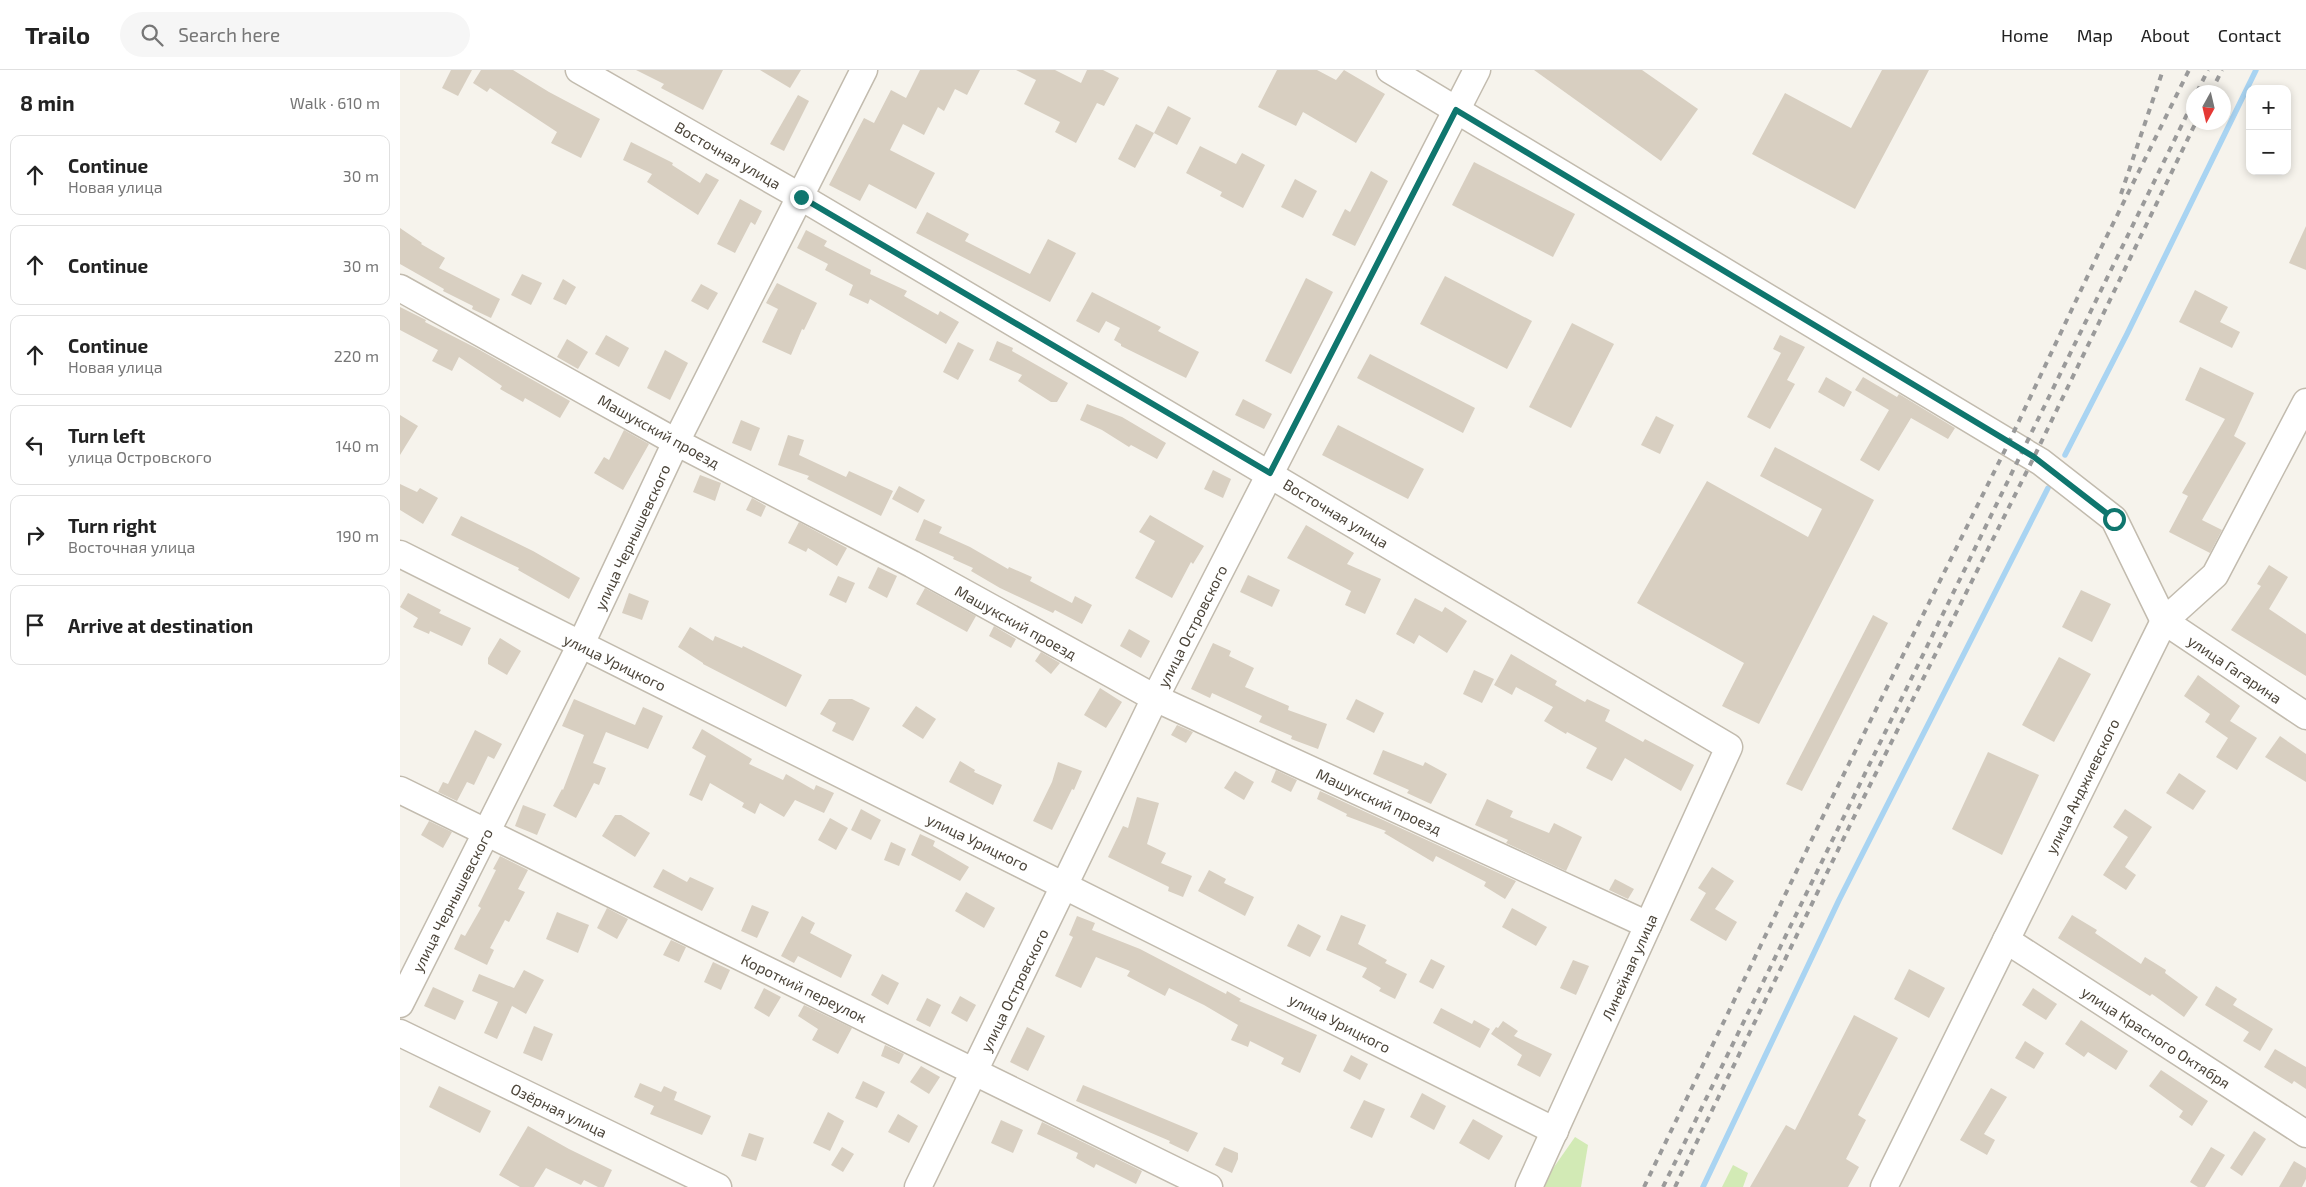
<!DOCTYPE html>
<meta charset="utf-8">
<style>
body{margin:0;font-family:"Exo 2",sans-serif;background:#f6f6f6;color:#222}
.controls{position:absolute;right:15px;top:15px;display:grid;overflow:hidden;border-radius:10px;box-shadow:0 2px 8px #0003}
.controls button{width:45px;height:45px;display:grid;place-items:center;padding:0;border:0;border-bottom:1px solid #e0e0e0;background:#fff;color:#222;font:25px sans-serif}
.compass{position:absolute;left:1786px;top:15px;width:45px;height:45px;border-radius:50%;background:#fff;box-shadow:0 2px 8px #0003;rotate:188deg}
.stop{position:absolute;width:15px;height:15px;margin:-11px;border:4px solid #0f766e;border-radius:50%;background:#fff}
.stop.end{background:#0f766e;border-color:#fff;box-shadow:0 1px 5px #0008}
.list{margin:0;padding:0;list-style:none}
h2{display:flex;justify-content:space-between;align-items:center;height:65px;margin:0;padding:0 20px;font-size:21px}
h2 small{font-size:16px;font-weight:400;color:#767676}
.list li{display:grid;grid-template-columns:32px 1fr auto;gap:15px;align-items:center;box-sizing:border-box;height:80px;margin:0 10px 10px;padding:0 10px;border:1px solid #e0e0e0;border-radius:10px}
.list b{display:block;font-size:19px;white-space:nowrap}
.list p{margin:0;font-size:16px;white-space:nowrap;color:#767676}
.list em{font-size:16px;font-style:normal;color:#767676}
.icon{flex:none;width:28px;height:28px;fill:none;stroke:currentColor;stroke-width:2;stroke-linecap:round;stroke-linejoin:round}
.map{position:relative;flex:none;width:1906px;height:1117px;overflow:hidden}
header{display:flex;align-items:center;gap:30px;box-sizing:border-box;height:70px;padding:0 25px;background:#fff;border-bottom:1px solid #e0e0e0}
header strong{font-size:24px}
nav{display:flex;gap:28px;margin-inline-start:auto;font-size:18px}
.search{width:350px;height:45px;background:#f6f6f6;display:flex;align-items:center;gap:12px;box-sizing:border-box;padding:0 18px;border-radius:28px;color:#767676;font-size:19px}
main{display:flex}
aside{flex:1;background:#fff}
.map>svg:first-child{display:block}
</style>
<header>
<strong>Trailo</strong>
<div class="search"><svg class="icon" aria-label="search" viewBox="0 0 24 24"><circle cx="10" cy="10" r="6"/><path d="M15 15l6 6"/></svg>Search here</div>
<nav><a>Home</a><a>Map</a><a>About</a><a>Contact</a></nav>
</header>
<main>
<aside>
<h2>8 min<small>Walk · 610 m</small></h2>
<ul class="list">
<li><svg class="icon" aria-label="ahead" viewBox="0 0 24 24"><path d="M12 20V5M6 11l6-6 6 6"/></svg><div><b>Continue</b><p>Новая улица</p></div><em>30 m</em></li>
<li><svg class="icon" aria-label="ahead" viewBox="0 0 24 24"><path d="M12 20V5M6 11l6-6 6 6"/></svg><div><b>Continue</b></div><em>30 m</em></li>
<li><svg class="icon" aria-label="ahead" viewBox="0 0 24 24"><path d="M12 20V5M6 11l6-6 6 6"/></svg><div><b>Continue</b><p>Новая улица</p></div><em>220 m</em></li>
<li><svg class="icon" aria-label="left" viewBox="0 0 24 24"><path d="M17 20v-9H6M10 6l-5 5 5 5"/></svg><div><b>Turn left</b><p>улица Островского</p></div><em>140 m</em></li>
<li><svg class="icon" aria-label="right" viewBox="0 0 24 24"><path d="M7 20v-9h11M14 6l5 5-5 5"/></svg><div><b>Turn right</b><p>Восточная улица</p></div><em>190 m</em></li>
<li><svg class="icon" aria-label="arrive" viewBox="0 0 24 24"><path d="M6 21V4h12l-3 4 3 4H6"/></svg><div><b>Arrive at destination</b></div></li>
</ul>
</aside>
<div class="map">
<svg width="1906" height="1117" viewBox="0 0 1906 1117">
<rect width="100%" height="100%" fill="#f6f3ec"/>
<!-- green -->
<g fill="#d2eab5">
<path d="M1175,1067L1188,1075L1181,1117H1140Z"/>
<path d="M1333,1095L1348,1103L1343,1117H1322Z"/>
</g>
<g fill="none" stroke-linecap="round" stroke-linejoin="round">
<!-- stream -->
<g stroke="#a9d4f2" stroke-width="5.5">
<path d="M1665,385L1727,264L1856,0"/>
<path d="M1303,1117L1439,830L1648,418"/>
</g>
</g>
<!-- building -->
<g fill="#d8cfc1">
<path d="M51,0H72L58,26L42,18Z"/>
<path d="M81,0H113L149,22L200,49L181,88L151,73L157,62L90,18L87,22L73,13Z"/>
<path d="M236,0H323L303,40L261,18L264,14Z"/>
<path d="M360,0H401L390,18Z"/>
<path d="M520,0H580L567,25L555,19L544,41L538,37L524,65L503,54L490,80L535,103L516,139L469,114L460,131L429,115L464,48L474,53L491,20L506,28Z"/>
<path d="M616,0H655L681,13L687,0H703L719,8L704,36L697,33L676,73L655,62L660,52L624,34L636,10Z"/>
<path d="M877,0H917L936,10L944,0L985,24L956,73L903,42L896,56L858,37Z"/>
<path d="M1134,0H1242L1298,39L1261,91Z"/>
<path d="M1482,0H1529L1455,139L1352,84L1385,23L1451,58Z"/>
<path d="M398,25L409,31L384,81L370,74Z"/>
<path d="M768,36L791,48L777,75L754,63Z"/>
<path d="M736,54L754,63L735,98L718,89Z"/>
<path d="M231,72L273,93L272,95L300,113L306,103L319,110L298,145L247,112L252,104L223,90Z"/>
<path d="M800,76L836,94L842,83L865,95L843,138L820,126L822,122L786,103Z"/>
<path d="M1074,92L1175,144L1153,187L1052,135Z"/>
<path d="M971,101L988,111L955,176L932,165L945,139L950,142Z"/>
<path d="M895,109L917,121L903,148L881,137Z"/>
<path d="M340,129L362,141L355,155L351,152L335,183L317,174Z"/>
<path d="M527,142L569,164L565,171L630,204L648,169L676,183L650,232L516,163Z"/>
<path d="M1906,156V200L1889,193Z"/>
<path d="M0,158L22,173L21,174L45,188L39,198L100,229L91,248L72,239L73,236L43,221L44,219L0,194Z"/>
<path d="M406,160L427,171L424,176L471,200L470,204L507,221L504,226L538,245L540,241L559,252L546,274L470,229L468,234L449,225L453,215L425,200L428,194L397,178Z"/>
<path d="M122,204L142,213L131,235L111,225Z"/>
<path d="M1045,206L1132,251L1107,299L1020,254Z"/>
<path d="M906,208L933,222L891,304L865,291Z"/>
<path d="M163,209L176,217L166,235L153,229Z"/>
<path d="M377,213L417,233L404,260L402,259L391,285L362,272L378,239L366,233Z"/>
<path d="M301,214L318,223L308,240L291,231Z"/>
<path d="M1795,220L1828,237L1820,252L1840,262L1832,278L1779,252Z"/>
<path d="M692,222L761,257L758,261L799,282L786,308L721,276V274L714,270L720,258L706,251L699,263L676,251Z"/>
<path d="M0,237L26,250L25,252L78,279L170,331L160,348L125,328L123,332L100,319L102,316L59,287L52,301L32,291L38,280L0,260Z"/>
<path d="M1172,253L1214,274L1171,358L1129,337Z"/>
<path d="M206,265L229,278L219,297L195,284Z"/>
<path d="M1380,265L1405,277L1387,310L1395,314L1370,359L1347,347L1381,283L1373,279Z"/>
<path d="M167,269L188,282L178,299L157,287Z"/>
<path d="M597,271L613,278L612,281L668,313L657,332H651L618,311L622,305L589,290Z"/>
<path d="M558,272L574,280L558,310L543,302Z"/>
<path d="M265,280L288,293L270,330L247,318Z"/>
<path d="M970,284L1075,338L1063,363L957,308Z"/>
<path d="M1800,297L1854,323L1834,366L1846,373L1802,450L1822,460L1810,483L1769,462L1788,426L1782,423L1825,349L1785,330Z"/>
<path d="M1426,307L1452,322L1444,337L1418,322Z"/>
<path d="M1463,307L1497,327L1499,324L1555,358L1548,369L1511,348L1479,401L1460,390L1489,340L1455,320Z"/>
<path d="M843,329L872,344L864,359L835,345Z"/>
<path d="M687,334L722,347L766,373L757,389L731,375L729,377L702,360L680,350Z"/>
<path d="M0,345L18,356L0,385Z"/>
<path d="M1256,346L1274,355L1260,384L1241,375Z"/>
<path d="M341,350L360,358L351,381L332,373Z"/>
<path d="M938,355L1024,399L1008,429L922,385Z"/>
<path d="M224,360L249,374L223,420L194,403L204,387L209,390Z"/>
<path d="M388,365L404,370L399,385L446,407L449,401L493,421L481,446L407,409L409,406L378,395Z"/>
<path d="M1375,377L1474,430L1359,654L1322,636L1344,593L1237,533L1307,411L1408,467L1422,439L1360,406Z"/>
<path d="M813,400L831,409L823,428L804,419Z"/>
<path d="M300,405L321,413L315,431L293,422Z"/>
<path d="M0,414L17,422L20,418L38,428L23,454L0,440Z"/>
<path d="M499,416L525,430L518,443L492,429Z"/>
<path d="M352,428L366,436L361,447L346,440Z"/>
<path d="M750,445L804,476L793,494L791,492L772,528L735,508L755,471L739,462Z"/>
<path d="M61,446L133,481L180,508L169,529L118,500L119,498L51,465Z"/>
<path d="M524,449L542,457L539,463L570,477L608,499L609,497L632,507L630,511L672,533L675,526L692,535L682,554L655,540L653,543L600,518L571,501L573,498L553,489L554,487L515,470Z"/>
<path d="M399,452L447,478L437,496L408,478L406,482L388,473Z"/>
<path d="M906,455L954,483L947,494L981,509L965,544L945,535L951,521L887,488Z"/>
<path d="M1869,495L1888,507L1869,539L1906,564V606L1831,560L1861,516L1857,514Z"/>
<path d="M478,497L497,506L487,528L468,518Z"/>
<path d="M848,505L880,520L872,537L840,522Z"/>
<path d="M438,506L455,513L446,533L429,525Z"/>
<path d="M525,518L576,546L567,562L516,534Z"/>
<path d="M1681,520L1711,534L1692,572L1662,557Z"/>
<path d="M8,523L41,540L39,543L71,558L62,576L30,561L29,564L13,557L18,548L0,537Z"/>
<path d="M229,523L249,531L242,550L222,543Z"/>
<path d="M1015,528L1042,542L1045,537L1067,551L1047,583L1019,565L1014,574L996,564Z"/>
<path d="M1473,545L1488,553L1402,721L1386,714Z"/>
<path d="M594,556L616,569L611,578L589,566Z"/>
<path d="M290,557L313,571L315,566L342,578L343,576L402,605L386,637L303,594V593L278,577Z"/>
<path d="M729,559L750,571L741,588L720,576Z"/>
<path d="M100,568L121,581L107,605L88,594V588Z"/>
<path d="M813,573L831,581L829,586L854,598L845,617L889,636L888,640L927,654L918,679L891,669L892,666L859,652L862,646L812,623L810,628L791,619Z"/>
<path d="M641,582L660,593L651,604L635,591Z"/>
<path d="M1111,584L1157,611L1155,615L1185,632L1187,629L1210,640L1205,651L1243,672L1245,669L1294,695L1281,721L1225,688L1212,711L1186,698L1197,678L1167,662L1166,664L1144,651L1153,637L1116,617L1112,625L1094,615Z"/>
<path d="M1659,587L1691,604L1654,672L1622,655Z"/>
<path d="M1074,600L1094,609L1082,633L1063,624Z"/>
<path d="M1798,605L1840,636L1830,651L1857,668L1837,700L1816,687L1828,668L1805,652L1810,644L1784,626Z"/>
<path d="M700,618L722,632L706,658L684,645Z"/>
<path d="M174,629L235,655L243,637L263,646L248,679L206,662L193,693L206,698L199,715L194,713L176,748L153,736L162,719L163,720L184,665L162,656Z"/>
<path d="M429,629H452L470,638L453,671L432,661L436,653L420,644Z"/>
<path d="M956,629L984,643L974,663L946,649Z"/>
<path d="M516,636L536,649L523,669L502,656Z"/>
<path d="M777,655L793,662L786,673L771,665Z"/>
<path d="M302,659L352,689L349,694L383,710L386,704L414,720L416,715L434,723L424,743L395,730L384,747L360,733L355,744L342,737L344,733L310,713L302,731L289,725L306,686L292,678Z"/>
<path d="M75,660L102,674L94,689L88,686L74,715L67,712L57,731L38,722L43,712L48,714Z"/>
<path d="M1880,666L1906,684V712L1865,687Z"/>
<path d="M983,680L1023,696L1025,692L1047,704L1031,734L1007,723L1009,720L973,704Z"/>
<path d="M1588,682L1639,705L1602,785L1552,759Z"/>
<path d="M560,691L575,700L574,702L602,715L593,735L549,712Z"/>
<path d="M658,692L682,701L674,720L672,719L652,760L633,751L652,712Z"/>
<path d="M876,700L897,710L891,722L871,712Z"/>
<path d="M835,701L854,712L844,730L824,718Z"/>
<path d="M1779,703L1806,721L1793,740L1766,723Z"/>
<path d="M920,721L1116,811L1105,829L1084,816L1086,812L1036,786L1033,792L984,763L986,761L946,746L947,744L917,729Z"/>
<path d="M737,727L759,733L747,774L766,783L761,793L792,806L783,827L768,821L769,817L708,787L723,756L728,758Z"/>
<path d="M1087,729L1113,741L1110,747L1149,763L1154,753L1182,767L1166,801L1106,773L1108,770L1075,755Z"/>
<path d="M123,735L146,744L137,765L115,756Z"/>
<path d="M461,739L481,750L471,770L451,760Z"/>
<path d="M1725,739L1752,757L1725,797L1736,805L1726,820L1703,805L1728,767L1713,757Z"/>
<path d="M215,745H221L250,763L235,787L202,766Z"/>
<path d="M430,748L448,758L436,780L418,770Z"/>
<path d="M29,751L52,762L43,778L21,765Z"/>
<path d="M520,764L535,771L533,776L569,797L560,811L511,785Z"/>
<path d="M491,772L506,779L499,796L484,790Z"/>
<path d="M100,786L128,800L118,819L125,822L109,852L105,850L90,878L94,880L87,895L54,879L61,864L65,866L81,838L78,836L96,800L93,799Z"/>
<path d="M1312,797L1334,811L1315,839L1337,852L1326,871L1290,850L1306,823L1298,818Z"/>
<path d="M263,799L287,812L290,807L314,818L302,841L253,817Z"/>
<path d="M809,800L826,809L824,813L854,827L845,846L798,821Z"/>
<path d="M1215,809L1234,819L1228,829L1209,820Z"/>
<path d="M566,822L595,838L584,858L555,841Z"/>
<path d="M352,835L369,842L357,868L341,861Z"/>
<path d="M207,838L228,849L217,869L197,858Z"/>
<path d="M1112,838L1147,857L1136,876L1102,857Z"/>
<path d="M157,842L189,855L178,883L146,869Z"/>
<path d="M941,845L966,855L958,874L987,890L985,893L1007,904L995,929L979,921L981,918L962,907L967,898L926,880Z"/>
<path d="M1672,845L1697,860L1695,863L1741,894L1745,887L1766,900L1765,903L1798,927L1784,947L1752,924L1750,926L1658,868Z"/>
<path d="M402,846L415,853L410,863L452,885L441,908L398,886L394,893L381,886Z"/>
<path d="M677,846L695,853L692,860L740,879L826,924L827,921L841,929L839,931L917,965L900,1003L881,994L884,988L850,971L848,977L831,970L838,955L804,935L769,918L765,926L727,906L730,901L696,887L681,918L655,906L673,867L669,865Z"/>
<path d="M898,854L921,866L910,887L887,876Z"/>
<path d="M271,870L286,877L279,892L263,885Z"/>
<path d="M1031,889L1045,896L1033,919L1019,912Z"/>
<path d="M1173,890L1189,896L1176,925L1160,918Z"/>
<path d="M313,892L330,900L321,920L304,912Z"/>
<path d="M1509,899L1545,918L1529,948L1494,929Z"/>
<path d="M124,900L144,910L126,944L112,936L97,969L84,963L98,932L72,921L79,904L114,918Z"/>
<path d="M482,904L499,913L488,935L471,925Z"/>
<path d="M1816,916L1837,929L1833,935L1873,959L1860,981L1843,971L1849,962L1805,935Z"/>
<path d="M33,917L64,931L55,950L24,936Z"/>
<path d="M364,918L381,927L369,947L354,938Z"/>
<path d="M1633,918L1657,934L1646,950L1622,935Z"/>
<path d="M560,926L576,935L567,952L551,943Z"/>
<path d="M527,928L541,935L530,957L516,950Z"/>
<path d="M404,935L452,958L438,984L412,970L418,959L398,946Z"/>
<path d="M1041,938L1072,954L1074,950L1090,959L1080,978L1033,953Z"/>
<path d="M1454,945L1498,968L1458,1045L1466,1050L1446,1089L1459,1097L1448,1117H1350L1386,1055L1395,1060Z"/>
<path d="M1681,950L1728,981L1716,1000L1688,982L1684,987L1665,974Z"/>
<path d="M1103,951L1118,961L1114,966L1152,984L1140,1007L1117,995L1122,985L1091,964L1096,957L1098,958Z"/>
<path d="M134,956L153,964L142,991L123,983Z"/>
<path d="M627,957L645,966L628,1001L610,992Z"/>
<path d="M1625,971L1644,983L1634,999L1615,988Z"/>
<path d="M485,975L504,984L499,994L481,986Z"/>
<path d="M1875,979L1906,997V1019L1894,1011L1892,1014L1864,997Z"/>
<path d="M951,985L968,994L960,1010L943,1001Z"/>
<path d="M521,996L540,1007L529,1024L510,1012Z"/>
<path d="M1761,1000L1808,1031L1792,1056L1779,1047L1783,1041L1749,1016Z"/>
<path d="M463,1011L485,1022L477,1038L455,1028Z"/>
<path d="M240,1013L261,1022L264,1016L277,1022L274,1030L311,1046L302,1065L250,1044L254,1036L234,1027Z"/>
<path d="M683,1015L798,1063L788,1082L769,1073L770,1071L676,1031Z"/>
<path d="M39,1016L91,1041L80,1063L29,1037Z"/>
<path d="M1591,1018L1607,1027L1584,1064L1595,1070L1587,1085L1560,1070Z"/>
<path d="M1022,1023L1046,1036L1034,1060L1010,1047Z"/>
<path d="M964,1030L985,1039L972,1068L950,1058Z"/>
<path d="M428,1042L444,1051L430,1081L413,1073Z"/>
<path d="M498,1044L518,1056L509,1073L488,1062Z"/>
<path d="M1073,1049L1103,1066L1089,1090L1059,1073Z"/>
<path d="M601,1050L623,1060L613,1083L591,1073Z"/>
<path d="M642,1052L742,1101L736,1114L696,1094L694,1098L676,1088L678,1083L637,1064Z"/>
<path d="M128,1056L169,1079L212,1100L204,1117H198L184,1110L181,1115L146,1098L134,1117H120L99,1105Z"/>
<path d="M1854,1061L1866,1069L1842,1106L1830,1098Z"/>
<path d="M349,1063L364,1068L356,1091L341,1086Z"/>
<path d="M442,1077L454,1084L443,1102L431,1095Z"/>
<path d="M824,1077L838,1083V1089L832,1103L815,1095Z"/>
<path d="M1811,1077L1825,1085L1805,1117H1798L1790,1112Z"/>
<path d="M1894,1091L1906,1098V1109L1902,1117H1879Z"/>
</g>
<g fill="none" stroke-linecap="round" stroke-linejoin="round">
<defs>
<g id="minor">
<path d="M179,0L401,127L1329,677L1129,1117"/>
<path d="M990,0L1641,392L1714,449L1764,551"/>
<path d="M0,218L276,372L512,494L755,628L1248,855"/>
<path d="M0,484L1155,1061"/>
<path d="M1764,551L1906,646"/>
<path d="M0,720L809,1117"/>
<path d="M1606,870L1906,1064"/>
<path d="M0,934L180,576L276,372L464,0"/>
<path d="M0,963L318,1117"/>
<path d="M518,1117L755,628L1077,0"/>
<path d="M1484,1117L1764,551L1815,505L1906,332"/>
</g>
</defs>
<!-- minor casing -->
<use href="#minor" stroke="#c2bbae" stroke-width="29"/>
<!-- minor -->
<use href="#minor" stroke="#fff" stroke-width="26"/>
<!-- rail -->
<g stroke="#9a9a9a" stroke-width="4" stroke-dasharray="6 6" stroke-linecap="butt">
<path d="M1797,22L1808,0"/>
<path d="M1811,22L1822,0"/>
<path d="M1721,124L1763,0"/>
<path d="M1244,1117L1428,736L1609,372L1700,180L1789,0"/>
<path d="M1263,1117L1794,30"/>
<path d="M1275,1117L1453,749L1634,387L1796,52"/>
</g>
</g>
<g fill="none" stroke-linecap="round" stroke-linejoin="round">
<!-- route -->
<path stroke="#0f766e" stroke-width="6" d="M401,127L870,403L1056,40L1634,387L1714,449"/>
</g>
<g text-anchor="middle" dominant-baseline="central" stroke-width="4" stroke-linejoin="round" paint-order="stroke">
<!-- street labels -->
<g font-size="15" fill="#4b4439" stroke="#fff">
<text transform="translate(328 85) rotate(30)">Восточная улица</text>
<text transform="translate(259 361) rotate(29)">Машукский проезд</text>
<text transform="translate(936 443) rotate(31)">Восточная улица</text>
<text transform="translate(232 467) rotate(-65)">улица Чернышевского</text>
<text transform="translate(616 552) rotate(29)">Машукский проезд</text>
<text transform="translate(792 556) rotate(-63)">улица Островского</text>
<text transform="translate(215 592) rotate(26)">улица Урицкого</text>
<text transform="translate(1835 599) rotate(34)">улица Гагарина</text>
<text transform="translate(1682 716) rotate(-64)">улица Анджиевского</text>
<text transform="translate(979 731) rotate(25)">Машукский проезд</text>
<text transform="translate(578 772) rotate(26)">улица Урицкого</text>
<text transform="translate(52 830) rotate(-63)">улица Чернышевского</text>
<text transform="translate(1229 897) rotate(-66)">Линейная улица</text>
<text transform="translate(404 918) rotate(26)">Короткий переулок</text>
<text transform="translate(614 920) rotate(-64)">улица Островского</text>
<text transform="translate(940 953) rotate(27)">улица Урицкого</text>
<text transform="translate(1756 967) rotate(33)">улица Красного Октября</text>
<text transform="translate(159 1040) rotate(26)">Озёрная улица</text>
</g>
</g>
</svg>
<div class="controls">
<button>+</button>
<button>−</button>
</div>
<svg class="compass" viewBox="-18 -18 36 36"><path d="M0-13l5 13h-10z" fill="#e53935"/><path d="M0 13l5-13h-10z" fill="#767676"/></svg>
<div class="stop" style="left:1714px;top:449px"></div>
<div class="stop end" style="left:401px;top:127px"></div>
</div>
</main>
